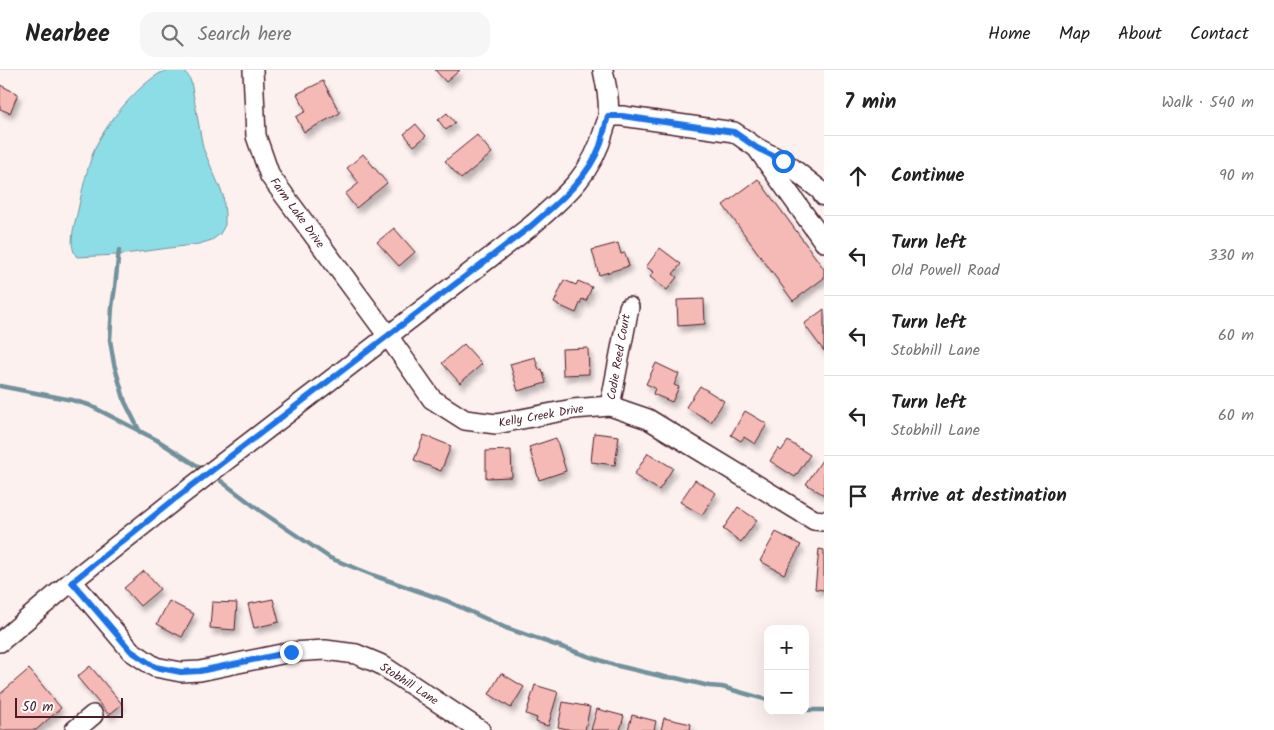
<!DOCTYPE html>
<meta charset="utf-8">
<style>
body{margin:0;font-family:Kalam,sans-serif;background:#f6f6f6;color:#222}
.controls{position:absolute;right:15px;bottom:15px;display:grid;overflow:hidden;border-radius:10px;box-shadow:0 5px 20px #0002}
.controls button{width:45px;height:45px;display:grid;place-items:center;padding:0;border:0;border-bottom:1px solid #e0e0e0;background:#fff;color:#222;font:25px sans-serif}
.scale{position:absolute;left:15px;bottom:12px;width:108px;box-sizing:border-box;padding-left:5px;border:2px solid #4a1f2b;border-top:0;font-size:14px;line-height:18px;white-space:nowrap;color:#4a1f2b;-webkit-text-stroke:4px #fff;paint-order:stroke}
.stop{position:absolute;width:15px;height:15px;margin:-11px;border:4px solid #1a73e8;border-radius:50%;background:#fff}
.stop.end{background:#1a73e8;border-color:#fff;box-shadow:0 1px 5px #0008}
.list{margin:0;padding:0;list-style:none}
h2{display:flex;justify-content:space-between;align-items:center;height:65px;margin:0;padding:0 20px;font-size:21px}
h2 small{font-size:16px;font-weight:400;color:#767676}
.list li{display:grid;grid-template-columns:32px 1fr auto;gap:15px;align-items:center;box-sizing:border-box;height:80px;padding:0 20px;border-top:1px solid #e0e0e0}
.list b{display:block;font-size:19px;white-space:nowrap}
.list p{margin:0;font-size:16px;white-space:nowrap;color:#767676}
.list em{font-size:16px;font-style:normal;color:#767676}
.icon{flex:none;width:28px;height:28px;fill:none;stroke:currentColor;stroke-width:2;stroke-linecap:round;stroke-linejoin:round}
.map{position:relative;flex:none;width:824px;height:660px;overflow:hidden}
header{display:flex;align-items:center;gap:30px;box-sizing:border-box;height:70px;padding:0 25px;background:#fff;border-bottom:1px solid #e0e0e0}
header strong{font-size:24px}
nav{display:flex;gap:28px;margin-inline-start:auto;font-size:18px}
.search{width:350px;height:45px;background:#f6f6f6;display:flex;align-items:center;gap:12px;box-sizing:border-box;padding:0 18px;border-radius:15px;color:#767676;font-size:19px}
main{display:flex}
aside{flex:1;background:#fff}
.map>svg:first-child{display:block}
</style>
<header>
<strong>Nearbee</strong>
<div class="search"><svg class="icon" aria-label="search" viewBox="0 0 24 24"><circle cx="10" cy="10" r="6"/><path d="M15 15l6 6"/></svg>Search here</div>
<nav><a>Home</a><a>Map</a><a>About</a><a>Contact</a></nav>
</header>
<main>
<div class="map">
<svg width="824" height="660" viewBox="0 0 824 660">
<defs>
<filter id="shadow"><feDropShadow dx="3" dy="5.5" stdDeviation="2.5" flood-color="#0004"/></filter>
</defs>
<rect width="100%" height="100%" fill="#fdf1f0"/>
<filter id="ink" filterUnits="userSpaceOnUse"><feTurbulence type="fractalNoise" baseFrequency=".02" numOctaves="2"/><feDisplacementMap in="SourceGraphic" scale="10" xChannelSelector="R" yChannelSelector="G"/><feConvolveMatrix kernelMatrix="1 2 1 2 8 2 1 2 1" color-interpolation-filters="sRGB"/></filter>
<g filter="url(#ink)">
<!-- water -->
<path fill="#8ddde7" stroke="#72919c" d="M172,0C183,0 187,1 191,12L203,78L223,125L225,144V155L220,164L212,170L199,174L117,185L77,187C67,175 75,153 78,140C82,120 87,99 94,80C105,55 134,20 157,5C161,2 167,1 172,0Z"/>
<g fill="none" stroke-linecap="round" stroke-linejoin="round">
<!-- stream -->
<g stroke="#72919c" stroke-width="4.5">
<path d="M119,180L115,217L112,237L110,270L114,294L125,332L140,362"/>
<path d="M0,316L72,330L89,335L157,370L199,397"/>
<path d="M221,411L262,442L330,488L378,507L447,531L506,558L614,595L665,607L676,608L709,616L722,617L768,630"/>
<path d="M805,640H824"/>
</g>
</g>
<!-- building -->
<g fill="#f6bab6" stroke="#4a1f2b" filter="url(#shadow)">
<path d="M435,0H460L446,12Z"/>
<path d="M323,11L340,43L304,62L296,47L306,41L297,24Z"/>
<path d="M0,15L18,24L10,43L0,39Z"/>
<path d="M447,43L455,53L446,60L438,50Z"/>
<path d="M416,54L426,66L414,76L404,64Z"/>
<path d="M477,65L492,83L461,109L445,91Z"/>
<path d="M363,84L387,113L356,138L345,124L359,113L347,98Z"/>
<path d="M758,109L824,199V208L793,231L723,135Z"/>
<path d="M394,158L415,182L399,196L377,172Z"/>
<path d="M618,173L621,184L625,183L629,196L599,205L592,180Z"/>
<path d="M660,178L681,194L673,204L677,207L667,220L650,207L654,202L646,197Z"/>
<path d="M564,210L576,215L578,211L592,217L586,231L582,229L576,243L554,233Z"/>
<path d="M704,229L705,254L678,256L677,230Z"/>
<path d="M824,239V281L804,254Z"/>
<path d="M464,274L482,294L460,313L442,293Z"/>
<path d="M588,278L589,304L563,305L562,279Z"/>
<path d="M535,287L539,300L542,299L546,313L518,321L510,294Z"/>
<path d="M656,293L679,304L674,315L679,317L672,332L653,324L655,318L646,314Z"/>
<path d="M700,316L724,331L711,352L686,337Z"/>
<path d="M745,341L767,354L755,374L744,367L741,371L731,365Z"/>
<path d="M594,363L619,366L615,395L591,392Z"/>
<path d="M424,365L451,376L441,401L414,390Z"/>
<path d="M556,368L566,401L539,410L529,377Z"/>
<path d="M788,371L810,385L795,407L770,391L778,378L781,381Z"/>
<path d="M511,380L512,407L486,408V381Z"/>
<path d="M648,383L673,398L659,420L634,405Z"/>
<path d="M824,387V425L806,414Z"/>
<path d="M695,410L716,423L702,445L680,432Z"/>
<path d="M738,437L757,450L741,472L723,459Z"/>
<path d="M776,462L801,475L784,504L760,491Z"/>
<path d="M819,479L824,480V520L815,519Z"/>
<path d="M144,501L160,519L140,536L124,518Z"/>
<path d="M273,529L279,552L254,558L248,534Z"/>
<path d="M169,531L194,544L182,567L157,554Z"/>
<path d="M212,532L237,533L235,560L210,558Z"/>
<path d="M90,596L122,634L109,645L77,607Z"/>
<path d="M29,599L61,638L36,660H0V624Z"/>
<path d="M501,603L524,617L511,638L489,624Z"/>
<path d="M535,615L558,622L548,656L536,652L537,648L526,644Z"/>
<path d="M563,632L590,637L585,660H572L558,657Z"/>
<path d="M597,639L624,646L620,660H591Z"/>
<path d="M632,645L656,651L654,660H628Z"/>
<path d="M664,648L691,654L690,660H661Z"/>
</g>
<g fill="none" stroke-linecap="round" stroke-linejoin="round">
<defs>
<g id="minor">
<path d="M253,0L256,66L270,106L388,266L432,329L465,350L496,354L573,339L610,336L648,349L814,450L824,451"/>
<path d="M608,46H622L734,62L757,78L783,91L820,120L824,126"/>
<path d="M759,81L824,172"/>
<path d="M610,336L629,237"/>
<path d="M72,511L131,581L155,597L181,602L200,601L291,582L325,580L356,584L380,594L480,660"/>
<path d="M0,572L72,511L176,429L531,156C564,127 592,105 604,60C605,56 608,50 608,46C610,30 606,15 603,0"/>
<path d="M75,660L93,645"/>
</g>
</defs>
<!-- minor casing -->
<use href="#minor" stroke="#4a1f2b" stroke-width="22"/>
<!-- minor -->
<use href="#minor" stroke="#fff" stroke-width="19"/>
</g>
</g>
<g fill="none" stroke-linecap="round" stroke-linejoin="round" filter="url(#ink)">
<!-- route -->
<path stroke="#1a73e8" stroke-width="6" d="M291,582L200,601L181,602L155,597L131,581L72,512L176,428L531,156C557,133 587,110 600,76C603,67 605,56 608,46H622L734,62L757,78L783,91"/>
</g>
<g text-anchor="middle" dominant-baseline="central" stroke-width="5" stroke-linejoin="round" paint-order="stroke">
<!-- street labels -->
<g font-size="12" fill="#4a1f2b" stroke="#fff">
<text transform="translate(297 143) rotate(54)">Farm Lake Drive</text>
<text transform="translate(619 287) rotate(-80)">Codie Reed Court</text>
<text transform="translate(541 346) rotate(-10)">Kelly Creek Drive</text>
<text transform="translate(409 614) rotate(33)">Stobhill Lane</text>
</g>
</g>
</svg>
<div class="controls">
<button>+</button>
<button>−</button>
</div>
<div class="scale">50 m</div>
<div class="stop" style="left:783px;top:91px"></div>
<div class="stop end" style="left:291px;top:582px"></div>
</div>
<aside>
<h2>7 min<small>Walk · 540 m</small></h2>
<ul class="list">
<li><svg class="icon" aria-label="ahead" viewBox="0 0 24 24"><path d="M12 20V5M6 11l6-6 6 6"/></svg><div><b>Continue</b></div><em>90 m</em></li>
<li><svg class="icon" aria-label="left" viewBox="0 0 24 24"><path d="M17 20v-9H6M10 6l-5 5 5 5"/></svg><div><b>Turn left</b><p>Old Powell Road</p></div><em>330 m</em></li>
<li><svg class="icon" aria-label="left" viewBox="0 0 24 24"><path d="M17 20v-9H6M10 6l-5 5 5 5"/></svg><div><b>Turn left</b><p>Stobhill Lane</p></div><em>60 m</em></li>
<li><svg class="icon" aria-label="left" viewBox="0 0 24 24"><path d="M17 20v-9H6M10 6l-5 5 5 5"/></svg><div><b>Turn left</b><p>Stobhill Lane</p></div><em>60 m</em></li>
<li><svg class="icon" aria-label="arrive" viewBox="0 0 24 24"><path d="M6 21V4h12l-3 4 3 4H6"/></svg><div><b>Arrive at destination</b></div></li>
</ul>
</aside>
</main>
